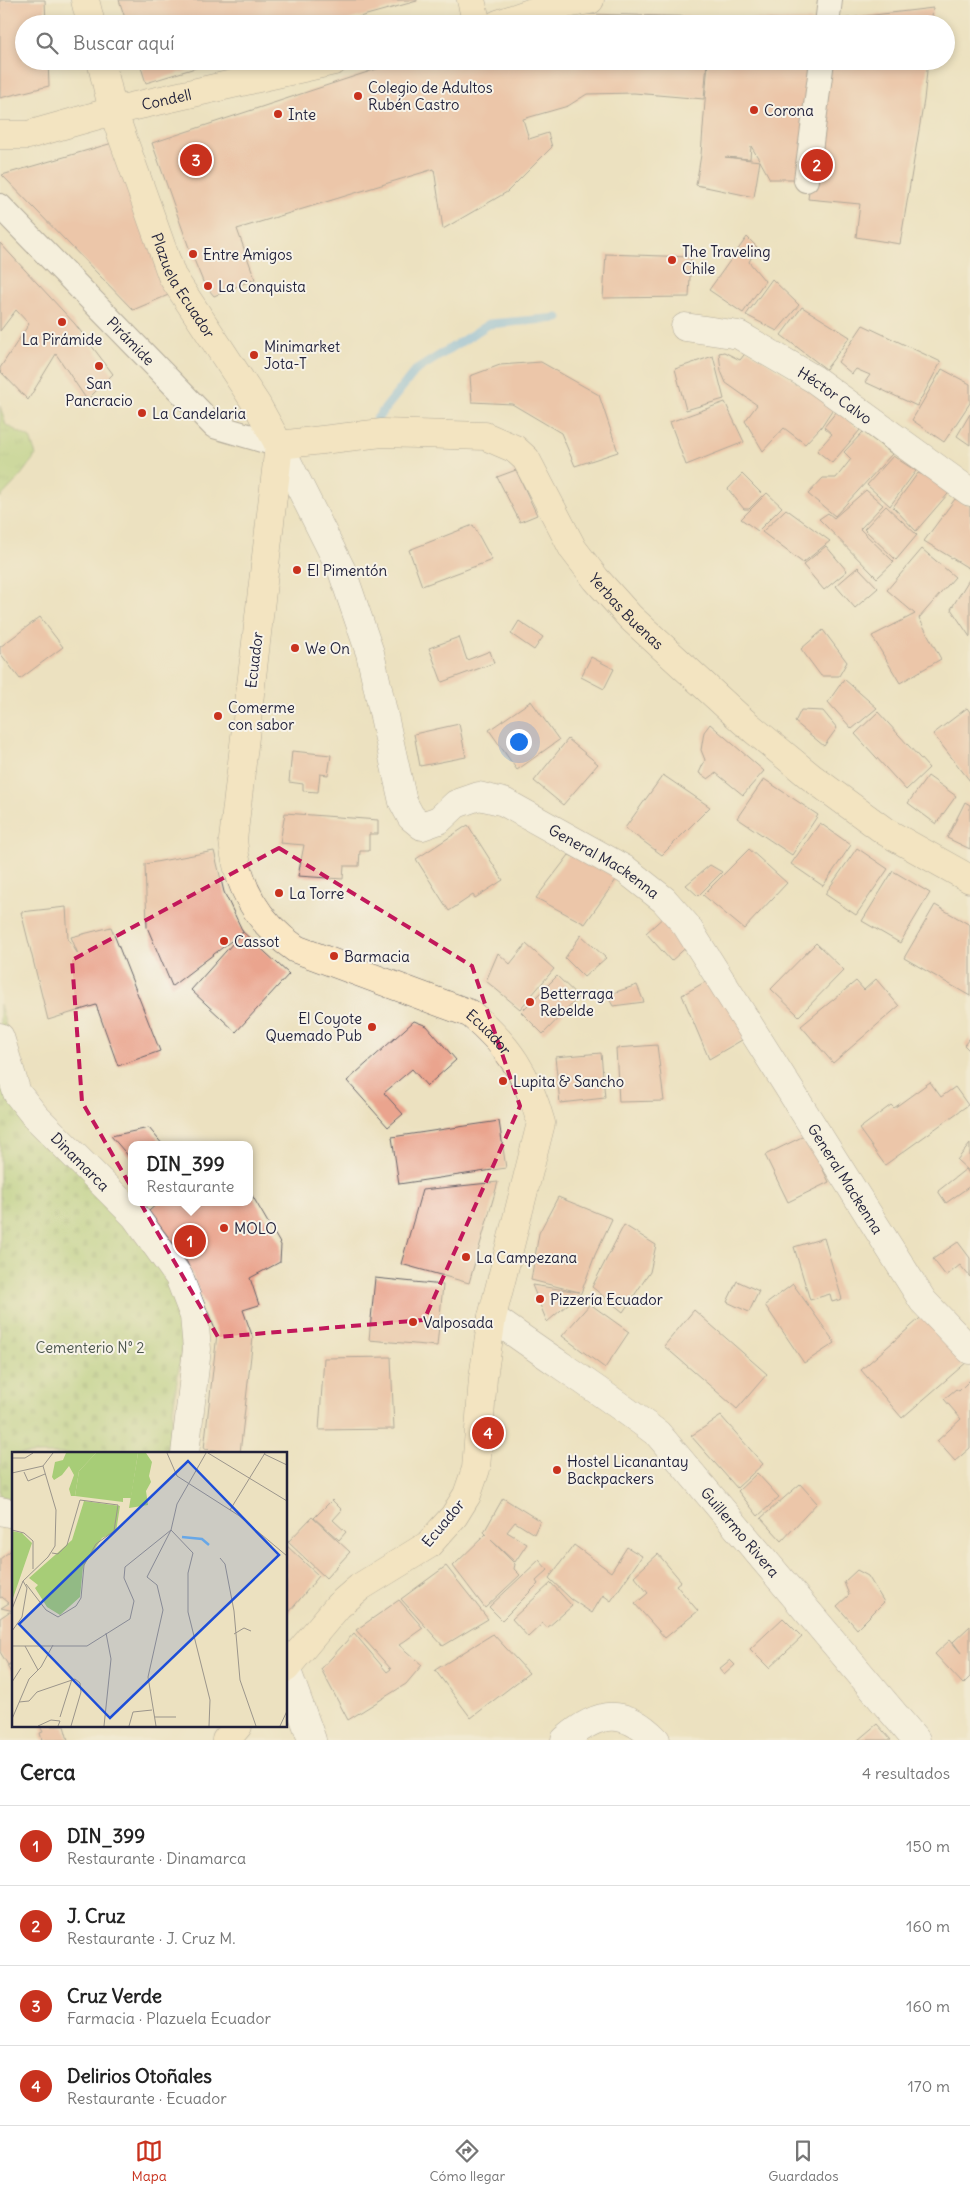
<!DOCTYPE html>
<html lang="es">
<meta charset="utf-8">
<style>
body{margin:0;font-family:Delius,sans-serif;background:#f2f2f2;color:#222}
.you{position:absolute;left:518px;top:741px;width:18px;height:18px;margin:-12px;border:4px solid #fff;border-radius:50%;background:#1a73e8;box-shadow:0 0 0 8px #1a73e833}
.badge{display:grid;place-items:center;width:32px;height:32px;border-radius:50%;background:#c8321e;color:#fff;font-size:16px;font-weight:700}
.pin{position:absolute;translate:-50% -50%;border:2px solid #fff;box-shadow:0 1px 5px #0006}
.popup{position:absolute;left:128px;top:1141px;width:125px;height:65px;box-sizing:border-box;display:grid;place-content:center;border-radius:10px;background:#fff;filter:drop-shadow(0 1px 4px #0005);font-size:16px;white-space:nowrap;color:#767676}
.popup b{font-size:19px;color:#222}
.popup::after{content:'';position:absolute;left:50%;top:100%;margin-left:-10px;border:10px solid transparent;border-top-color:#fff}
.list{margin:0;padding:0;list-style:none}
h2{display:flex;justify-content:space-between;align-items:center;height:65px;margin:0;padding:0 20px;font-size:21px}
h2 small{font-size:16px;font-weight:400;color:#767676}
.list li{display:grid;grid-template-columns:32px 1fr auto;gap:15px;align-items:center;box-sizing:border-box;height:80px;padding:0 20px;border-top:1px solid #e0e0e0}
.list b{display:block;font-size:19px;white-space:nowrap}
.list p{margin:0;font-size:16px;white-space:nowrap;color:#767676}
.list em{font-size:16px;font-style:normal;color:#767676}
.icon{flex:none;width:28px;height:28px;fill:none;stroke:currentColor;stroke-width:2;stroke-linecap:round;stroke-linejoin:round}
.map{position:relative;flex:none;width:970px;height:1740px;overflow:hidden}
.search{position:absolute;background:#fff;box-shadow:0 2px 8px #0003;left:15px;right:15px;top:15px;height:55px;display:flex;align-items:center;gap:12px;box-sizing:border-box;padding:0 18px;border-radius:28px;color:#767676;font-size:19px}
.sheet{height:385px;background:#fff}
nav{display:flex;justify-content:space-around;align-items:center;box-sizing:border-box;height:70px;border-top:1px solid #e0e0e0;background:#fff;font-size:14px;color:#767676}
nav a{display:grid;justify-items:center;gap:2px}
nav .on{color:#c8321e}
.map>svg:first-child{display:block}
</style>
<div class="map">
<svg width="970" height="1740" viewBox="0 0 970 1740">
<defs>
<pattern id="grass-tufts" width="24" height="20" patternUnits="userSpaceOnUse" patternTransform="scale(1.25)"><rect width="24" height="20" fill="#a7cd77"/><path d="M3 7l-1-3M5 7V3M7 7l1-3M15 17l-1-3M17 17v-4M19 17l1-3" fill="none" stroke="#8fb068"/></pattern>
<pattern id="cemetery-stones" width="16" height="16" patternUnits="userSpaceOnUse" patternTransform="scale(1.25)"><rect width="16" height="16" fill="#a7cd77"/><path d="M2 7V4a2 2 0 0 1 4 0v3zM10 15v-3a2 2 0 0 1 4 0v3z" fill="#8fb068"/></pattern>
</defs>
<rect width="100%" height="100%" fill="#f7f3e8"/>
<filter id="ink" filterUnits="userSpaceOnUse"><feTurbulence type="fractalNoise" baseFrequency=".02" numOctaves="2"/><feDisplacementMap in="SourceGraphic" scale="10" xChannelSelector="R" yChannelSelector="G"/><feConvolveMatrix kernelMatrix="1 2 1 2 8 2 1 2 1" color-interpolation-filters="sRGB"/></filter>
<filter id="wash" filterUnits="userSpaceOnUse"><feTurbulence type="fractalNoise" baseFrequency=".0096" numOctaves="4" result="noise"/><feDisplacementMap in="SourceGraphic" scale="20" xChannelSelector="R" yChannelSelector="G"/><feGaussianBlur stdDeviation="1.12" result="paint"/><feColorMatrix in="noise" values="0 0 0 0 0 0 0 0 0 0 0 0 0 0 0 0 0 1.4 0 .05"/><feComposite in="paint" operator="in"/></filter>
<g filter="url(#wash)">
<rect width="100%" height="100%" fill="#ece1c0"/>
<!-- grass -->
<path fill="url(#grass-tufts)" stroke="#647859" d="M0,406L6,425L30,438L36,455L18,479L0,498Z"/>
<!-- cemetery -->
<path fill="url(#cemetery-stones)" stroke="#647859" d="M0,1004L27,1104L171,1282L182,1312V1345L167,1454H14V1499L0,1496Z"/>
<g fill="none" stroke-linecap="round" stroke-linejoin="round">
<!-- stream -->
<path stroke="#75b7ea" stroke-width="9" d="M376,420L415,371L489,324L558,318"/>
</g>
<g id="blocks">
<!-- building -->
<g fill="#eaa48e" fill-rule="evenodd">
<path d="M0,0H45L46,24H24V61H48L49,86L0,98Z"/>
<path d="M119,0H417V1L334,24H127Z"/>
<path d="M933,8L931,24H831L832,20Z"/>
<path d="M586,14L711,17L821,21V24H523Z"/>
<path d="M139,61H215V62L146,83Z"/>
<path d="M401,61H707L704,99L634,93L587,94L568,106L523,119L529,139L548,133L552,147L507,192L443,229L434,169L237,229L255,279L214,296L204,284L188,245L152,143Z"/>
<path d="M708,61H816L799,179H770L760,161L754,197L696,185L701,155ZM751,146L760,161L725,157L750,159Z"/>
<path d="M826,61H928L924,100L900,244L856,237L860,204L808,199Z"/>
<path d="M116,142L173,293L133,310L2,175Z"/>
<path d="M747,237L757,247L749,262L765,281L743,313L709,290Z"/>
<path d="M0,243L75,324L113,374L87,400L56,354L28,400L0,371V368L29,324L16,310L0,331Z"/>
<path d="M606,254L691,257L689,297L603,298Z"/>
<path d="M772,279L799,305L777,331L746,315Z"/>
<path d="M802,307L850,337L826,369L781,335Z"/>
<path d="M863,325L941,362L917,406L865,382L870,375L856,369L852,374L838,362Z"/>
<path d="M748,350L834,407L821,427L805,444L784,428L763,451L745,421L757,405L726,383L721,371L719,353L724,352L740,360Z"/>
<path d="M713,356L724,399L686,410L675,369Z"/>
<path d="M541,362L599,395L618,452L575,466L561,433L512,404L472,402L470,376L500,365Z"/>
<path d="M942,369L970,384V403L944,442L912,420Z"/>
<path d="M725,402L744,442L686,465L670,422Z"/>
<path d="M837,411L860,430L832,463L817,451L832,434L824,427Z"/>
<path d="M970,414V445L957,436Z"/>
<path d="M863,432L892,454L835,516L808,494L823,478H836L851,459L844,452Z"/>
<path d="M893,456L916,471L890,506L867,485Z"/>
<path d="M516,470L537,515L520,522L497,477Z"/>
<path d="M918,473L954,487L916,531L893,507Z"/>
<path d="M742,474L763,495L749,509H744L728,489Z"/>
<path d="M866,490L883,505L860,529L894,562L877,578L819,519L828,513L834,518Z"/>
<path d="M767,493L782,507L758,531L741,519Z"/>
<path d="M955,499L970,506V569L924,541Z"/>
<path d="M886,506L917,535L896,560L864,529Z"/>
<path d="M786,509L830,541L803,563L762,532Z"/>
<path d="M473,525L492,560L422,586L409,550Z"/>
<path d="M826,546L847,571L824,590L803,565Z"/>
<path d="M922,549L955,577L919,618L941,659L900,683L872,636L915,614L887,590Z"/>
<path d="M858,567L878,588L855,608L836,586Z"/>
<path d="M970,578V637L951,609Z"/>
<path d="M40,617L63,647L20,679L0,653V647Z"/>
<path d="M519,621L543,637L534,650L511,634Z"/>
<path d="M823,630L847,662L839,676H821L801,649Z"/>
<path d="M459,637L467,660L490,651L494,663L442,682L429,648Z"/>
<path d="M591,657L614,669L604,689L581,677Z"/>
<path d="M844,679L877,708L852,729L828,702Z"/>
<path d="M531,701L559,740L517,770L489,730Z"/>
<path d="M967,708L970,712V781L933,734Z"/>
<path d="M801,710L823,711L837,728L824,746L795,722Z"/>
<path d="M878,712L929,768L906,790L855,734Z"/>
<path d="M459,724L466,757L420,766L414,734Z"/>
<path d="M710,724L764,771L743,795L716,773L708,779L699,773L705,760L701,750L704,732Z"/>
<path d="M568,739L598,764L563,805L534,781Z"/>
<path d="M292,751L331,755L328,775L320,774L318,792L303,791V784L289,782Z"/>
<path d="M663,775L710,807L662,855L625,828Z"/>
<path d="M928,776L956,796L936,824L908,803Z"/>
<path d="M764,779L818,815L792,855L737,818Z"/>
<path d="M965,802L970,805V849L947,838Z"/>
<path d="M285,813L378,820V834H369V851H360L359,866H344L343,879L298,876L304,845L280,843Z"/>
<path d="M820,823L851,845L823,886L791,864Z"/>
<path d="M468,825L503,880L475,898L473,895L449,911L416,859Z"/>
<path d="M857,848L888,869L856,915L825,894Z"/>
<path d="M749,849L787,883L744,929L703,895Z"/>
<path d="M214,851L224,892L243,932L289,974L236,1032L191,990L243,932L172,986L147,927L145,864Z"/>
<path d="M569,855L618,877L585,924L536,898Z"/>
<path d="M710,865L722,872L698,896L686,885Z"/>
<path d="M893,871L930,893L900,943L862,921Z"/>
<path d="M935,905L970,925V996L904,958Z"/>
<path d="M66,907L68,939L78,954L71,937L111,927L160,1051L118,1066L96,1005L48,1020L21,912Z"/>
<path d="M666,915L691,943L671,961L646,933Z"/>
<path d="M581,935L606,958L584,977L565,958Z"/>
<path d="M816,943L844,970L799,1016L771,989Z"/>
<path d="M526,944L554,969L520,1009L486,981L498,953L510,964Z"/>
<path d="M557,976L579,997L543,1034L521,1012Z"/>
<path d="M714,977L749,1036L709,1059L682,995Z"/>
<path d="M876,979L899,1006L833,1063L801,1026L856,981L864,990Z"/>
<path d="M637,985L644,1002L613,1006L607,995Z"/>
<path d="M414,1021L427,1026L456,1060L427,1086L412,1069L384,1093L403,1114L388,1127L347,1081Z"/>
<path d="M970,1038V1051L964,1045Z"/>
<path d="M657,1045L664,1101L619,1102L616,1048Z"/>
<path d="M601,1053L605,1098L560,1103L555,1057Z"/>
<path d="M930,1082L941,1097L955,1087L968,1105L885,1165L859,1129L891,1105L894,1108Z"/>
<path d="M499,1121L506,1168L399,1184L392,1137Z"/>
<path d="M149,1128L163,1145H131V1159L111,1136Z"/>
<path d="M806,1135L829,1182L788,1202L765,1155Z"/>
<path d="M970,1144V1172L957,1160Z"/>
<path d="M966,1169L970,1175V1186L946,1203L938,1191Z"/>
<path d="M498,1182L469,1283L401,1264L422,1190Z"/>
<path d="M249,1190L281,1245L280,1262L250,1278L259,1305L243,1310L253,1338L240,1453L204,1449L217,1334L187,1262L149,1211L159,1202H249Z"/>
<path d="M558,1197L612,1219L595,1255L581,1293L547,1322L532,1285L579,1292L531,1280L539,1233Z"/>
<path d="M624,1225L656,1245L650,1272L623,1312L592,1287Z"/>
<path d="M824,1238L842,1299L832,1302L830,1294L810,1300L794,1247Z"/>
<path d="M958,1242L970,1258V1277L960,1265L946,1276L933,1259Z"/>
<path d="M375,1278L443,1285L437,1346L369,1340Z"/>
<path d="M737,1281L759,1291L749,1312L727,1302Z"/>
<path d="M793,1284L835,1343L804,1363L765,1305Z"/>
<path d="M590,1304L629,1332L605,1368L562,1336Z"/>
<path d="M694,1310L767,1374L737,1409L664,1346Z"/>
<path d="M926,1313L968,1361L902,1418L861,1370Z"/>
<path d="M391,1357L394,1429L319,1430L324,1358Z"/>
<path d="M970,1380V1448L955,1461L937,1441L961,1419L944,1399L956,1389L959,1391Z"/>
<path d="M721,1416L763,1464L737,1488L691,1436Z"/>
<path d="M757,1473L779,1497L758,1516L738,1491Z"/>
<path d="M800,1484L817,1503L782,1541L761,1518Z"/>
<path d="M503,1498L540,1521L534,1534L515,1522L507,1532L527,1544L515,1562L491,1540L515,1564L514,1569L520,1575L485,1608L453,1566L486,1534L484,1532Z"/>
<path d="M332,1500L342,1510L333,1520L346,1532L339,1540L314,1518Z"/>
<path d="M312,1517L350,1552L326,1578L288,1542Z"/>
<path d="M286,1545L319,1576L286,1616Z"/>
<path d="M574,1545L611,1572L627,1547L642,1556L611,1601L603,1595L592,1613L571,1599L549,1578Z"/>
<path d="M14,1548V1611L1,1608L9,1603L2,1597L0,1598V1559Z"/>
<path d="M658,1554L681,1581L676,1585L698,1611L665,1638L635,1604L648,1593L634,1576Z"/>
<path d="M539,1560L548,1570L536,1581L538,1584L502,1620L489,1607Z"/>
<path d="M446,1566L488,1619L443,1646L401,1599Z"/>
<path d="M857,1570L868,1576L884,1602L857,1629L837,1606L849,1595L844,1582Z"/>
<path d="M551,1583L572,1606L547,1628L543,1623L528,1637L512,1619Z"/>
<path d="M399,1600L423,1628L399,1645L422,1665L406,1684L348,1720L321,1669L354,1633L387,1672L391,1669L356,1630Z"/>
<path d="M9,1612L14,1613V1661L8,1665L0,1652V1618Z"/>
<path d="M783,1618L802,1637L769,1668L750,1649Z"/>
<path d="M970,1626V1677L963,1684L935,1654L950,1640L961,1653L953,1642Z"/>
<path d="M493,1634L529,1673L471,1718L435,1670Z"/>
<path d="M730,1660L735,1665L724,1675L719,1669Z"/>
<path d="M14,1663V1678L7,1666Z"/>
<path d="M877,1724L891,1740H858Z"/>
<path d="M40,1726H64L68,1740H42L40,1733L43,1732Z"/>
</g>
</g>
</g>
<g filter="url(#ink)">
<use href="#blocks" fill-opacity="0" stroke="#69656a" stroke-width="1"/>
<g fill="none" stroke-linecap="round" stroke-linejoin="round">
<defs>
<g id="pedestrian">
<path d="M827,24L830,0"/>
<path d="M806,180L822,61"/>
<path id="s1" d="M0,206L214,426L279,445"/>
</g>
<g id="minor">
<path id="s2" d="M685,327L739,335L814,379L970,492"/>
<path id="s3" d="M0,1037L17,1093L35,1116L135,1216L179,1277L194,1316L197,1349L185,1454"/>
<path d="M0,1511L14,1514"/>
<path d="M286,1668L312,1740"/>
<path d="M565,1740C598,1711 624,1707 656,1740"/>
</g>
<g id="tertiary">
<path id="s4" d="M279,445L342,571L370,653L403,802L411,817L422,826L439,820L456,804L479,796L504,802L626,870L664,900L686,925L923,1301L970,1350"/>
<path id="s5" d="M492,1317C547,1357 604,1393 658,1434L916,1740"/>
</g>
<g id="secondary">
<path d="M85,0L91,24"/>
<path d="M471,0L477,24"/>
<path d="M498,24L547,7L590,0"/>
<path id="s6" d="M101,61L113,111L172,276L257,405L279,445"/>
<path id="s7" d="M0,135H28L113,111L334,61"/>
<path id="s8" d="M279,445L233,840C237,887 257,922 296,949L471,1014C509,1046 528,1075 541,1123L492,1317L483,1378L476,1469L467,1495L454,1516L428,1545L360,1587L338,1606L286,1668"/>
<path id="s9" d="M279,445L382,433L485,436L515,449L526,459L573,549L596,579L630,617L743,721L811,777L886,832L970,879"/>
<path d="M226,1740L238,1726"/>
</g>
</defs>
<!-- pedestrian casing -->
<use href="#pedestrian" stroke="#69656a" stroke-width="26"/>
<!-- minor casing -->
<use href="#minor" stroke="#69656a" stroke-width="29"/>
<!-- tertiary casing -->
<use href="#tertiary" stroke="#69656a" stroke-width="29"/>
<!-- secondary casing -->
<use href="#secondary" stroke="#69656a" stroke-width="29"/>
<!-- pedestrian -->
<use href="#pedestrian" stroke="#fff" stroke-width="24"/>
<!-- minor -->
<use href="#minor" stroke="#fff" stroke-width="28"/>
<!-- tertiary -->
<use href="#tertiary" stroke="#fff" stroke-width="28"/>
<!-- secondary -->
<use href="#secondary" stroke="#fae7c3" stroke-width="28"/>
</g>
</g>
<!-- marked area -->
<path d="M0 0H970V1740H0ZM279,848L472,966L520,1106L424,1320L218,1337L82,1102L72,960Z" fill="#ece1c0" fill-opacity=".55" fill-rule="evenodd"/>
<path fill="none" stroke="#c2185b" stroke-width="4" stroke-dasharray="10 6" stroke-linejoin="round" d="M279,848L472,966L520,1106L424,1320L218,1337L82,1102L72,960Z"/>
<!-- markers -->
<g fill="#c8321e" stroke="#f7f3e8" stroke-width="2">
<circle cx="358" cy="96" r="5"/>
<circle cx="754" cy="110" r="5"/>
<circle cx="278" cy="114" r="5"/>
<circle cx="193" cy="254" r="5"/>
<circle cx="672" cy="260" r="5"/>
<circle cx="208" cy="286" r="5"/>
<circle cx="62" cy="322" r="5"/>
<circle cx="254" cy="355" r="5"/>
<circle cx="99" cy="366" r="5"/>
<circle cx="142" cy="413" r="5"/>
<circle cx="297" cy="570" r="5"/>
<circle cx="295" cy="648" r="5"/>
<circle cx="218" cy="716" r="5"/>
<circle cx="279" cy="893" r="5"/>
<circle cx="224" cy="941" r="5"/>
<circle cx="334" cy="956" r="5"/>
<circle cx="530" cy="1002" r="5"/>
<circle cx="372" cy="1027" r="5"/>
<circle cx="503" cy="1081" r="5"/>
<circle cx="224" cy="1228" r="5"/>
<circle cx="466" cy="1257" r="5"/>
<circle cx="540" cy="1299" r="5"/>
<circle cx="413" cy="1322" r="5"/>
<circle cx="557" cy="1470" r="5"/>
</g>
<g text-anchor="middle" dominant-baseline="central" stroke-width="4" stroke-linejoin="round" paint-order="stroke">
<!-- poi labels -->
<g font-size="15" fill="#22223b" stroke="#f7f3e8" text-anchor="start">
<text x="368" y="87">Colegio de Adultos<tspan x="368" dy="17">Rubén Castro</tspan></text>
<text x="764" y="110">Corona</text>
<text x="288" y="114">Inte</text>
<text x="682" y="251">The Traveling<tspan x="682" dy="17">Chile</tspan></text>
<text x="203" y="254">Entre Amigos</text>
<text x="218" y="286">La Conquista</text>
<text x="62" y="339" text-anchor="middle">La Pirámide</text>
<text x="264" y="346">Minimarket<tspan x="264" dy="17">Jota-T</tspan></text>
<text x="99" y="383" text-anchor="middle">San<tspan x="99" dy="17">Pancracio</tspan></text>
<text x="152" y="413">La Candelaria</text>
<text x="307" y="570">El Pimentón</text>
<text x="305" y="648">We On</text>
<text x="228" y="707">Comerme<tspan x="228" dy="17">con sabor</tspan></text>
<text x="289" y="893">La Torre</text>
<text x="234" y="941">Cassot</text>
<text x="344" y="956">Barmacia</text>
<text x="540" y="993">Betterraga<tspan x="540" dy="17">Rebelde</tspan></text>
<text x="362" y="1018" text-anchor="end">El Coyote<tspan x="362" dy="17">Quemado Pub</tspan></text>
<text x="513" y="1081">Lupita &amp; Sancho</text>
<text x="234" y="1228">MOLO</text>
<text x="476" y="1257">La Campezana</text>
<text x="550" y="1299">Pizzería Ecuador</text>
<text x="423" y="1322">Valposada</text>
<text x="567" y="1461">Hostel Licanantay<tspan x="567" dy="17">Backpackers</tspan></text>
</g>
<!-- street labels -->
<g font-size="15" fill="#22223b" stroke="#f7f3e8">
<text stroke="none"><textPath href="#s7" startOffset="171">Condell</textPath></text>
<text stroke="none"><textPath href="#s6" startOffset="240">Plazuela Ecuador</textPath></text>
<text stroke="none"><textPath href="#s1" startOffset="188">Pirámide</textPath></text>
<text stroke="none"><textPath href="#s2" startOffset="168">Héctor Calvo</textPath></text>
<text stroke="none"><textPath href="#s9" startOffset="438">Yerbas Buenas</textPath></text>
<text transform="translate(254 660) rotate(-83)">Ecuador</text>
<text stroke="none"><textPath href="#s4" startOffset="619">General Mackenna</textPath></text>
<text stroke="none"><textPath href="#s8" startOffset="740">Ecuador</textPath></text>
<text stroke="none"><textPath href="#s3" startOffset="152">Dinamarca</textPath></text>
<text stroke="none"><textPath href="#s4" startOffset="1024">General Mackenna</textPath></text>
<text transform="translate(443 1523) rotate(-50)">Ecuador</text>
<text stroke="none"><textPath href="#s5" startOffset="331">Guillermo Rivera</textPath></text>
</g>
<!-- park labels -->
<g font-size="15" fill="#4a554d" stroke="#f7f3e8">
<text x="90" y="1347">Cementerio N° 2</text>
</g>
</g>
<!-- overview -->
<g transform="translate(12 1452)">
<rect width="275" height="275" fill="#ece1c0"/>
<path d="M54,1H84L67,19L63,44H59L57,37L62,23L57,14L50,23L42,28L40,25L43,10L51,8ZM126,1H134L140,10L137,24L139,30L134,39L136,53L117,56ZM0,79L10,81L20,91L0,149Z" fill="#a7cd77"/>
<path d="M84,1H126L119,46H111V50L63,44L67,19ZM72,49L108,54L104,80L90,86L71,115L68,145L48,163L35,155L23,136L26,133L17,126L60,88Z" fill="#a7cd77"/>
<path fill="none" stroke="#75b7ea" stroke-width="2.5" d="M170,85L190,87L197,93"/>
<path fill="none" stroke="#9b958b" stroke-width="1" d="M155,1L165,24L226,63L275,104M196,1L275,49M252,2L275,13M0,6H13L21,1M12,20L16,29L33,22M0,21L31,14M218,58L253,1M0,78L12,81L21,89V117M159,78L181,101L176,121V160L198,248L197,274M159,78L165,52L194,1M208,106L213,112L222,159L228,228L244,274M11,129L36,105L43,94L44,58L31,14L41,1M14,132L34,158L46,165L64,154L69,146L72,113L84,92L102,79L106,53L68,48L55,93L46,102L40,101M0,157L11,129L15,136L10,165L0,179M222,182L232,176L239,179M0,194H75L118,167L122,149L112,126L113,115L159,78M13,194L26,218M0,230L9,216M7,250L17,249L25,240L63,227L68,231L69,240L59,274M48,265L60,227M143,265H164M0,267L17,227L29,215L41,193M26,274L39,268L48,269L46,274M92,274L99,207L94,181M117,274L121,260L140,258M144,274L136,225L151,158L145,133L135,125L159,78M268,274L275,259"/>
<path fill="#1d4ed8" fill-opacity="0.15" stroke="#1d4ed8" stroke-width="2.5" d="M176,9L267,103L98,266L7,172Z"/>
<rect width="275" height="275" fill="none" stroke="#22223b" stroke-width="2.5"/>
</g>
</svg>
<div class="you"></div>
<div class="pin badge" style="left:190px;top:1241px">1</div>
<div class="popup"><b>DIN_399</b>Restaurante</div>
<div class="pin badge" style="left:817px;top:165px">2</div>
<div class="pin badge" style="left:196px;top:160px">3</div>
<div class="pin badge" style="left:488px;top:1433px">4</div>
<div class="search"><svg class="icon" aria-label="search" viewBox="0 0 24 24"><circle cx="10" cy="10" r="6"/><path d="M15 15l6 6"/></svg>Buscar aquí</div>
</div>
<section class="sheet">
<h2>Cerca<small>4 resultados</small></h2>
<ul class="list">
<li><span class="badge">1</span><div><b>DIN_399</b><p>Restaurante · Dinamarca</p></div><em>150 m</em></li>
<li><span class="badge">2</span><div><b>J. Cruz</b><p>Restaurante · J. Cruz M.</p></div><em>160 m</em></li>
<li><span class="badge">3</span><div><b>Cruz Verde</b><p>Farmacia · Plazuela Ecuador</p></div><em>160 m</em></li>
<li><span class="badge">4</span><div><b>Delirios Otoñales</b><p>Restaurante · Ecuador</p></div><em>170 m</em></li>
</ul>
</section>
<nav>
<a class="on"><svg class="icon" aria-label="map" viewBox="0 0 24 24"><path d="M3 6l6-2 6 2 6-2v14l-6 2-6-2-6 2zM9 4v14M15 6v14"/></svg>Mapa</a>
<a><svg class="icon" aria-label="directions" viewBox="0 0 24 24"><path d="M12 3l9 9-9 9-9-9zM9 14v-3h6M13 9l2 2-2 2"/></svg>Cómo llegar</a>
<a><svg class="icon" aria-label="saved" viewBox="0 0 24 24"><path d="M7 4h10v16l-5-4-5 4z"/></svg>Guardados</a>
</nav>
